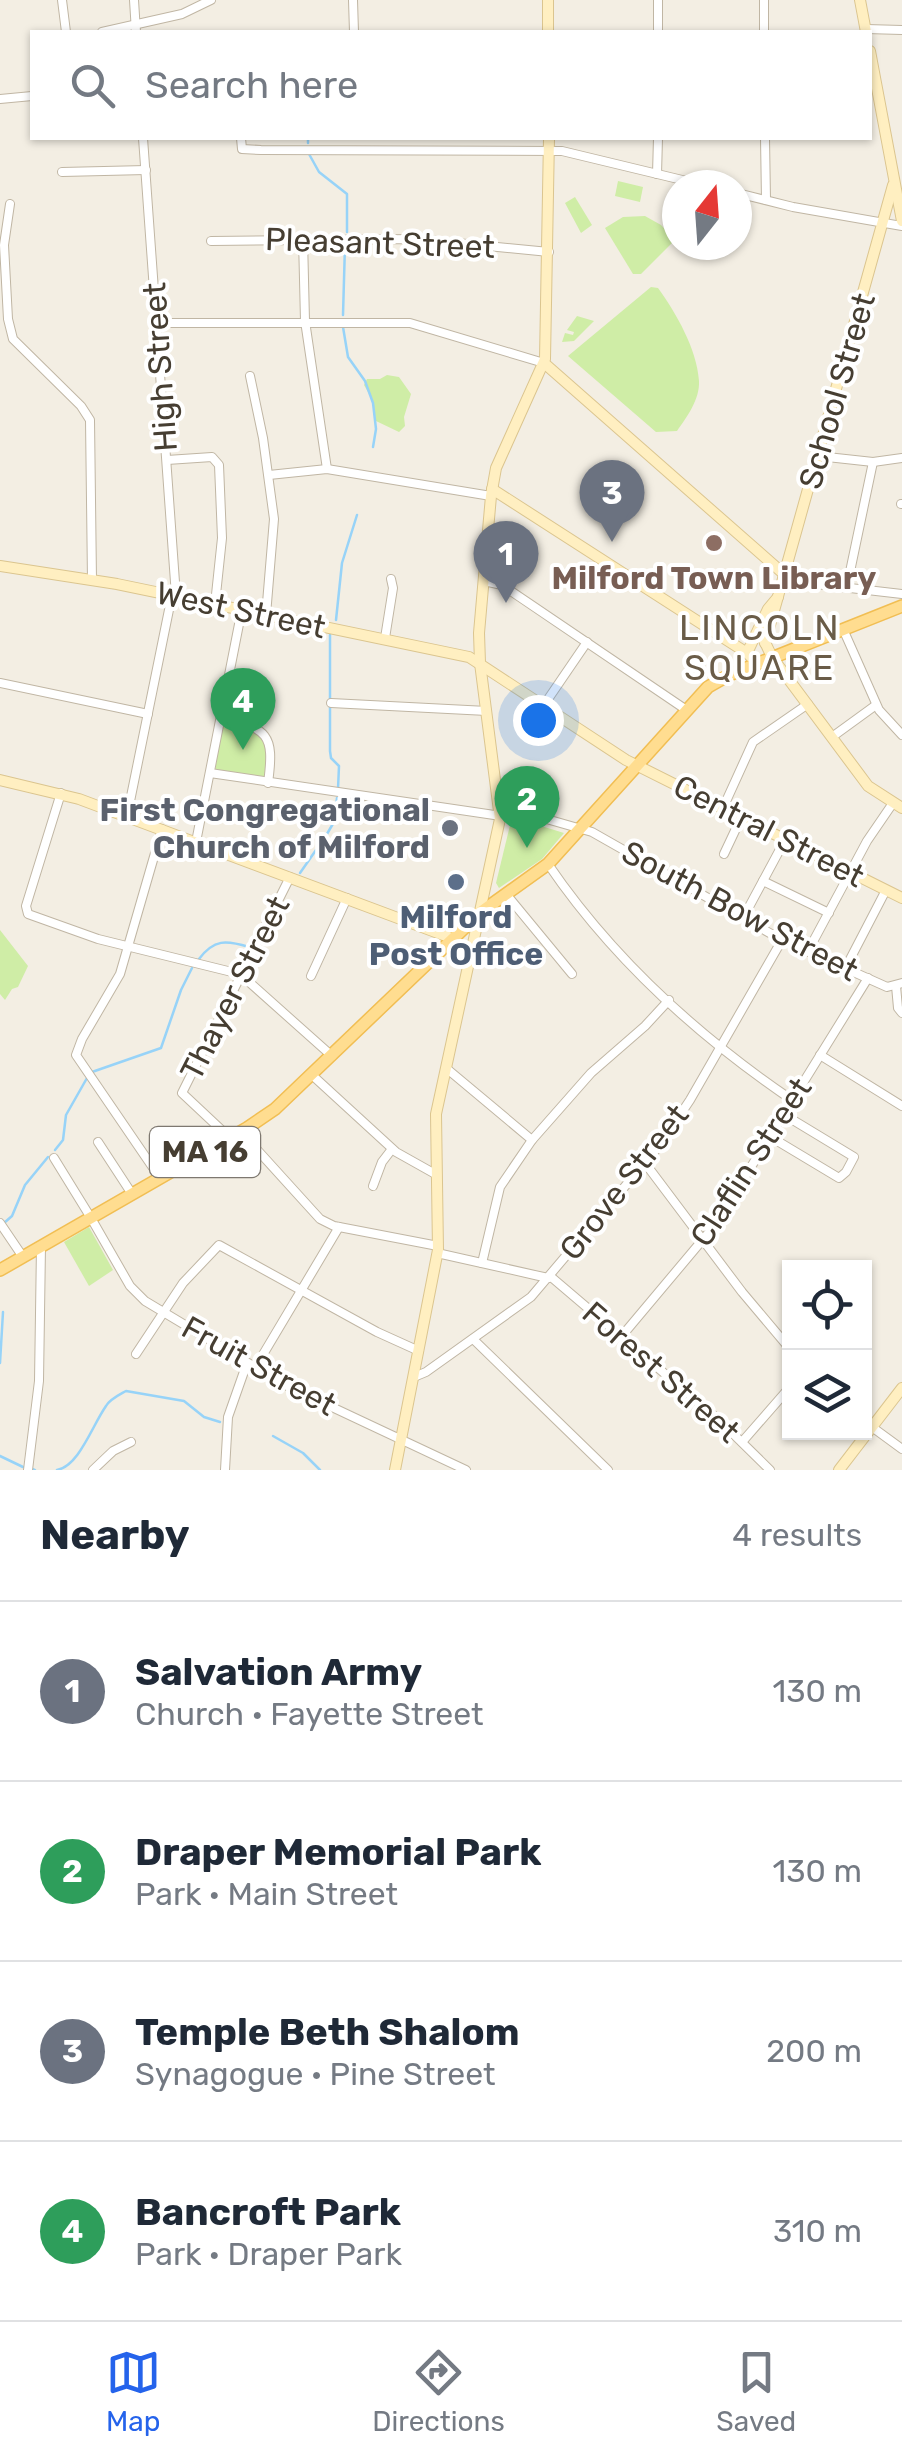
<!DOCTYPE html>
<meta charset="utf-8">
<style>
body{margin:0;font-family:Rubik,sans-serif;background:#f2f2f3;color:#1f2937}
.controls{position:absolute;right:30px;bottom:30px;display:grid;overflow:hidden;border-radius:0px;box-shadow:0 2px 8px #0004}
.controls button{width:90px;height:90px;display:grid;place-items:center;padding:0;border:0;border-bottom:2px solid #e0e1e3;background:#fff;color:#1f2937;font:50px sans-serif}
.compass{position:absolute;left:662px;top:170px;width:90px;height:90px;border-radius:50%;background:#fff;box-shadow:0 2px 8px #0004;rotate:17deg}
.you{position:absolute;left:538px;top:720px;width:35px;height:35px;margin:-25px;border:8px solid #fff;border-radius:50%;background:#1a73e8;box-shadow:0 0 0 15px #1a73e833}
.badge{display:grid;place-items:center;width:65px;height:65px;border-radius:50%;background:#2563eb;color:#fff;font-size:32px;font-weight:700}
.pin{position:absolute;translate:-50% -82px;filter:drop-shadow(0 2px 5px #0008)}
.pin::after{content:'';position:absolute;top:52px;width:35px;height:30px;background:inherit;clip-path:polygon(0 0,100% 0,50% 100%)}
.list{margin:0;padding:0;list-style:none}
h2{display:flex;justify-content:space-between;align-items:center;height:130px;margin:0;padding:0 40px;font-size:42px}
h2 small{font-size:32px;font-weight:400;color:#747a83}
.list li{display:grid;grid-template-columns:65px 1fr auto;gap:30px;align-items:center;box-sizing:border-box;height:180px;padding:0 40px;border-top:2px solid #e0e1e3}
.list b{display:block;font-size:38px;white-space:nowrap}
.list p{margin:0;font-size:32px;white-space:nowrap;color:#747a83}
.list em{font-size:32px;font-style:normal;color:#747a83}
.icon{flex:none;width:55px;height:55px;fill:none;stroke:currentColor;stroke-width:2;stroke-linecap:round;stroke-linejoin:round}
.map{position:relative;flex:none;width:902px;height:1470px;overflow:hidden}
.search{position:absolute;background:#fff;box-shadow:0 2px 8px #0004;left:30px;right:30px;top:30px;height:110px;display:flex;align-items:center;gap:25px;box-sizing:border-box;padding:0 35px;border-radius:0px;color:#747a83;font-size:38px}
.sheet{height:850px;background:#fff}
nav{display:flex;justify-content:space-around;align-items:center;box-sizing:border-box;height:140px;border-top:2px solid #e0e1e3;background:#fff;font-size:28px;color:#747a83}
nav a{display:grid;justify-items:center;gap:5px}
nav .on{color:#2563eb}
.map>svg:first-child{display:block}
</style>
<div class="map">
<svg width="902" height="1470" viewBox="0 0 902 1470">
<rect width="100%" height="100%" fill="#f3eee3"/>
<!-- green -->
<g fill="#cfeda6">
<path d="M618,181L643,187L640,202L615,196Z"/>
<path d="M575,197L592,225L581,233L565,203Z"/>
<path d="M645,216L661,225L675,240L641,274H633L605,228L623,217Z"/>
<path d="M651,287L658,288C676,313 697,349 699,381C700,399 687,417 677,431L656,432L568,356Z"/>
<path d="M577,316L594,321L574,341L562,342L565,333L573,335L574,332L567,330Z"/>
<path d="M387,375L399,377L411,394L404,417L405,426L399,432L376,421L372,399L364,385L367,379H380Z"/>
<path d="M226,722C259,728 275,744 264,779L215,770L222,725Z"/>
<path d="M512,817L564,833L542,859L499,888L496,883Z"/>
<path d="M0,930L28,966L18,987L12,989L5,1000L0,994Z"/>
<path d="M89,1227L113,1270L89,1286L64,1242Z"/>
</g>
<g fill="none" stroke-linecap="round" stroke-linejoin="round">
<!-- stream -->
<g stroke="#97d3f8" stroke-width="2.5">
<path d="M308,138V143"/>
<path d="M309,154L319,172L347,194V232"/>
<path d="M343,315L345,245"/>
<path d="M343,327L348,357L365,381L373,403L376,429L373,447"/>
<path d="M336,620L342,563L357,515"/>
<path d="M330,635V751L331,758L339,766L338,789"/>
<path d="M324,839L334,822L337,798"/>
<path d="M300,873L316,850"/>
<path d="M199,959C214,939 226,940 249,947"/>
<path d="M92,1072L161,1048L181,990L192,968"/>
<path d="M55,1150L63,1140L66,1115L87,1078"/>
<path d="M4,1223L12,1216L25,1185L48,1157"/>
<path d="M0,1363L3,1312"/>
<path d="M273,1436L303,1453L320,1470"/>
<path d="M0,1456L23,1467"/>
<path d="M33,1469L35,1470"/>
<path d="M57,1470C79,1466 92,1426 106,1406C110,1399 119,1395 126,1391L184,1401L204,1417L220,1422"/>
</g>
<defs>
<g id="street">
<path d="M62,0L66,32"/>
<path d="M134,0L136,32"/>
<path d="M353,0L354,32"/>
<path d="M658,0V32"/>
<path d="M764,0V32"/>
<path d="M866,29L902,30"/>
<path d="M102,32L182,14L211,0"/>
<path d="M0,99L32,96"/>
<path d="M143,138L176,596"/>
<path d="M241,138L242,149L261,150L562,151L703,185"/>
<path d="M765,138L766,200"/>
<path d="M62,172L146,170"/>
<path d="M657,174L658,138"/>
<path d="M737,193L793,207L902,226"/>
<path d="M10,204L4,245L8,319L13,339L81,406L90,420L92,580"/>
<path d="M303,238L305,321L327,469"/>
<path d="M211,241L417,239L549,252"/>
<path d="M157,323H410L544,363"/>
<path d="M250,376L263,438L274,519L266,615"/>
<path d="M818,456L873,462L902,458"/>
<path d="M167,460L212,457L219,465L222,538L215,604"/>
<path d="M269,475L327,469L491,496"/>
<path d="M901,504H902"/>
<path d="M785,575L798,582L902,594"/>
<path d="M484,581L502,585L685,709"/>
<path d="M847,586L873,462"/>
<path d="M843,629L879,710L902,735"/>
<path d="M385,638L393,588L391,579"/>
<path d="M0,683L148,714"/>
<path d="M331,703L487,711"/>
<path d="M544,705L587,642"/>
<path d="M221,716C267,730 275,732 268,783"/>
<path d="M832,737L876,705"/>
<path d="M210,773L501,816"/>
<path d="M61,793L26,906L28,914L98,939L240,974L332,1056"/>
<path d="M723,808L753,742L808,704"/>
<path d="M501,810H515L592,832L782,940L887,987L902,983"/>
<path d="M127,816L172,595"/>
<path d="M196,842L242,609"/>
<path d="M724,854L741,818"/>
<path d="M548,864C612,958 698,1036 792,1100"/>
<path d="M763,881L829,913"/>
<path d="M506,894L572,974"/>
<path d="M743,918L785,840"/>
<path d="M808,951L867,841L893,803"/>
<path d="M846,967L886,890"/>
<path d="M311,976L347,898"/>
<path d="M896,986L898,1008L902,1013"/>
<path d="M820,1055L902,1106"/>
<path d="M446,1068L532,1140"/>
<path d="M312,1075L396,1152L437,1175"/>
<path d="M241,1132L320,1219L334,1226L438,1246"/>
<path d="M769,1136L839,1178L846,1172L854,1157L783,1114"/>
<path d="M230,1138L182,1093L290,877"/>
<path d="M98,1142L132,1194"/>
<path d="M54,1158L91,1218"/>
<path d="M645,1163L742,1292L790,1349"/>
<path d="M160,1178L76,1055L82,1039L120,974L162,829"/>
<path d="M373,1186L382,1162L392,1149"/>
<path d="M91,1218L130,1286L145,1301L285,1385L466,1470"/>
<path d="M0,1223L23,1257"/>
<path d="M437,1253L548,1278"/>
<path d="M482,1263L500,1187L532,1140L591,1073L645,1026L669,1000"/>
<path d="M550,1276L718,1419L770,1470"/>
<path d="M621,1337L715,1225L868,978"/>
<path d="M473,1339L608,1470"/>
<path d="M136,1354L183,1283L219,1245L377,1332L419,1351"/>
<path d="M255,1368L339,1227"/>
<path d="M414,1377L426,1372L531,1297L660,1145L690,1100L782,940"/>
<path d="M872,1427L902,1449"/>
<path d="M742,1442L790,1387"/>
<path d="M28,1470L39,1381L41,1246"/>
<path d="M93,1470L113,1451L131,1442"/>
<path d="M225,1470L228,1417L247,1363"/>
</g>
<g id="secondary">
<path d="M548,0V32"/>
<path d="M860,0L866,32"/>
<path d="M870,51L902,221"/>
<path d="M544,363L785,575"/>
<path d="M492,489L747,653L757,663"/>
<path d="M0,566L117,584L469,657L626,760L902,898"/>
<path d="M762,621L761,634L772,657L868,786L902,808"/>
<path d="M765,643L893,185"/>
<path d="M747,653L768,609L778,597"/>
<path d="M0,780L79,799L454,939"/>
<path d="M395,1470L438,1250L436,1114L500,819L480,663L479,633L491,496L496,468L545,359L549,138"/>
<path d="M839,1470L902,1388"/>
</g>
<path id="primary" d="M0,1270L247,1128L275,1109L481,912L548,864L708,687L729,675L902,606"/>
</defs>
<!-- street casing -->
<use href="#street" stroke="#c0b6a4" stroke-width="10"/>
<!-- secondary casing -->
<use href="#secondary" stroke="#dbc58f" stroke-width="12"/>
<!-- primary casing -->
<use href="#primary" stroke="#f1be53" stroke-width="14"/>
<!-- street -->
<use href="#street" stroke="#fff" stroke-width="8"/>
<!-- secondary -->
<use href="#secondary" stroke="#ffefc1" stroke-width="10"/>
<!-- primary -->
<use href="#primary" stroke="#ffdd90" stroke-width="11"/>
</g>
<!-- markers -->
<circle fill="#8d6e63" stroke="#fff" stroke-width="4" cx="714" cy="543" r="10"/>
<circle fill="#6b7280" stroke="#fff" stroke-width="4" cx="450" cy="828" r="10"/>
<circle fill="#5c6f8a" stroke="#fff" stroke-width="4" cx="456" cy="882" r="10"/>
<g text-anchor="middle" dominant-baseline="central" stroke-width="8" stroke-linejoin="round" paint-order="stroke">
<!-- shield labels -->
<rect fill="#fff" stroke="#7e7870" stroke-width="2.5" x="150" y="1127" width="110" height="50" rx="8"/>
<g font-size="30" font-weight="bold" fill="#463e32">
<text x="205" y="1152">MA 16</text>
</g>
<!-- street labels -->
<g font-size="32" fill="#463e32" stroke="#fff">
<text transform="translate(380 243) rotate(2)">Pleasant Street</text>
<text transform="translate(160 367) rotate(-94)">High Street</text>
<text transform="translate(837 391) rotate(-74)">School Street</text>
<text transform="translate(241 610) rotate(12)">West Street</text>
<text transform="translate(769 831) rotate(27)">Central Street</text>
<text transform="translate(740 911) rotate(28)">South Bow Street</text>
<text transform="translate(235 988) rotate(-63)">Thayer Street</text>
<text transform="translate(751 1162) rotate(-57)">Claflin Street</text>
<text transform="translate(624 1182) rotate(-52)">Grove Street</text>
<text transform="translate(259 1366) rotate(29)">Fruit Street</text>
<text transform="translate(661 1372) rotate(41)">Forest Street</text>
</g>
<!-- education labels -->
<g font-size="32" font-weight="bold" fill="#785e54" stroke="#fff">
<text x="714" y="578">Milford Town Library</text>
</g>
<!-- worship labels -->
<g font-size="32" font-weight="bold" fill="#5b616d" stroke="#fff" text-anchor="end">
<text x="430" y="810">First Congregational<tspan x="430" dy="37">Church of Milford</tspan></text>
</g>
<!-- service labels -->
<g font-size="32" font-weight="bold" fill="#4e5e75" stroke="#fff">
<text x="456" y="917">Milford<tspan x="456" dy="37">Post Office</tspan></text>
</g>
<!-- neighbourhood labels -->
<g font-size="35" letter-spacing="2.5" fill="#6a5c48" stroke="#fff">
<text x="760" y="628">LINCOLN<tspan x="760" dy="40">SQUARE</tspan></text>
</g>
</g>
</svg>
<div class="controls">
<button><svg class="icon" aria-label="locate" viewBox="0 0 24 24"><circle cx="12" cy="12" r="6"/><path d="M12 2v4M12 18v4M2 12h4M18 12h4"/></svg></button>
<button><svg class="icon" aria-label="layers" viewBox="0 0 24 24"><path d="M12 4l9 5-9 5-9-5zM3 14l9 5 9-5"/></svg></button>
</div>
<svg class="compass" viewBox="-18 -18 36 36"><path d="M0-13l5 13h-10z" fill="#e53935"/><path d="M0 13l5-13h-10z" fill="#747a83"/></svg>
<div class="you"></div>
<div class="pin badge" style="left:506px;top:603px;background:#6b7280">1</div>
<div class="pin badge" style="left:527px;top:848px;background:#2e9e5b">2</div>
<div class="pin badge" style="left:612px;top:542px;background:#6b7280">3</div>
<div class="pin badge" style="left:243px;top:750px;background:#2e9e5b">4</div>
<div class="search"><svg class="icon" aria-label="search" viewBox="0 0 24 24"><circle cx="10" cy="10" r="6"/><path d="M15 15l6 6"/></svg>Search here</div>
</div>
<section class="sheet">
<h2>Nearby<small>4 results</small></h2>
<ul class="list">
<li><span class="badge" style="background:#6b7280">1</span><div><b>Salvation Army</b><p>Church · Fayette Street</p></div><em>130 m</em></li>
<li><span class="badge" style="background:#2e9e5b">2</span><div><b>Draper Memorial Park</b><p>Park · Main Street</p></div><em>130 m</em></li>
<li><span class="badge" style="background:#6b7280">3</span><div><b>Temple Beth Shalom</b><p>Synagogue · Pine Street</p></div><em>200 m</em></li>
<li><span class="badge" style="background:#2e9e5b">4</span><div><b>Bancroft Park</b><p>Park · Draper Park</p></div><em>310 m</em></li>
</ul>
</section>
<nav>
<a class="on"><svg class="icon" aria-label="map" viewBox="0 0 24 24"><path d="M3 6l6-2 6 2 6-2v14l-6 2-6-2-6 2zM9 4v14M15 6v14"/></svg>Map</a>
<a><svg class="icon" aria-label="directions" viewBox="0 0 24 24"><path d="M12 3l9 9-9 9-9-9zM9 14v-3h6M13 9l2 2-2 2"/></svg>Directions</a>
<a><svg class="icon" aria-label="saved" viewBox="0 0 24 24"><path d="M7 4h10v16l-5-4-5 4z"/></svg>Saved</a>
</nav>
